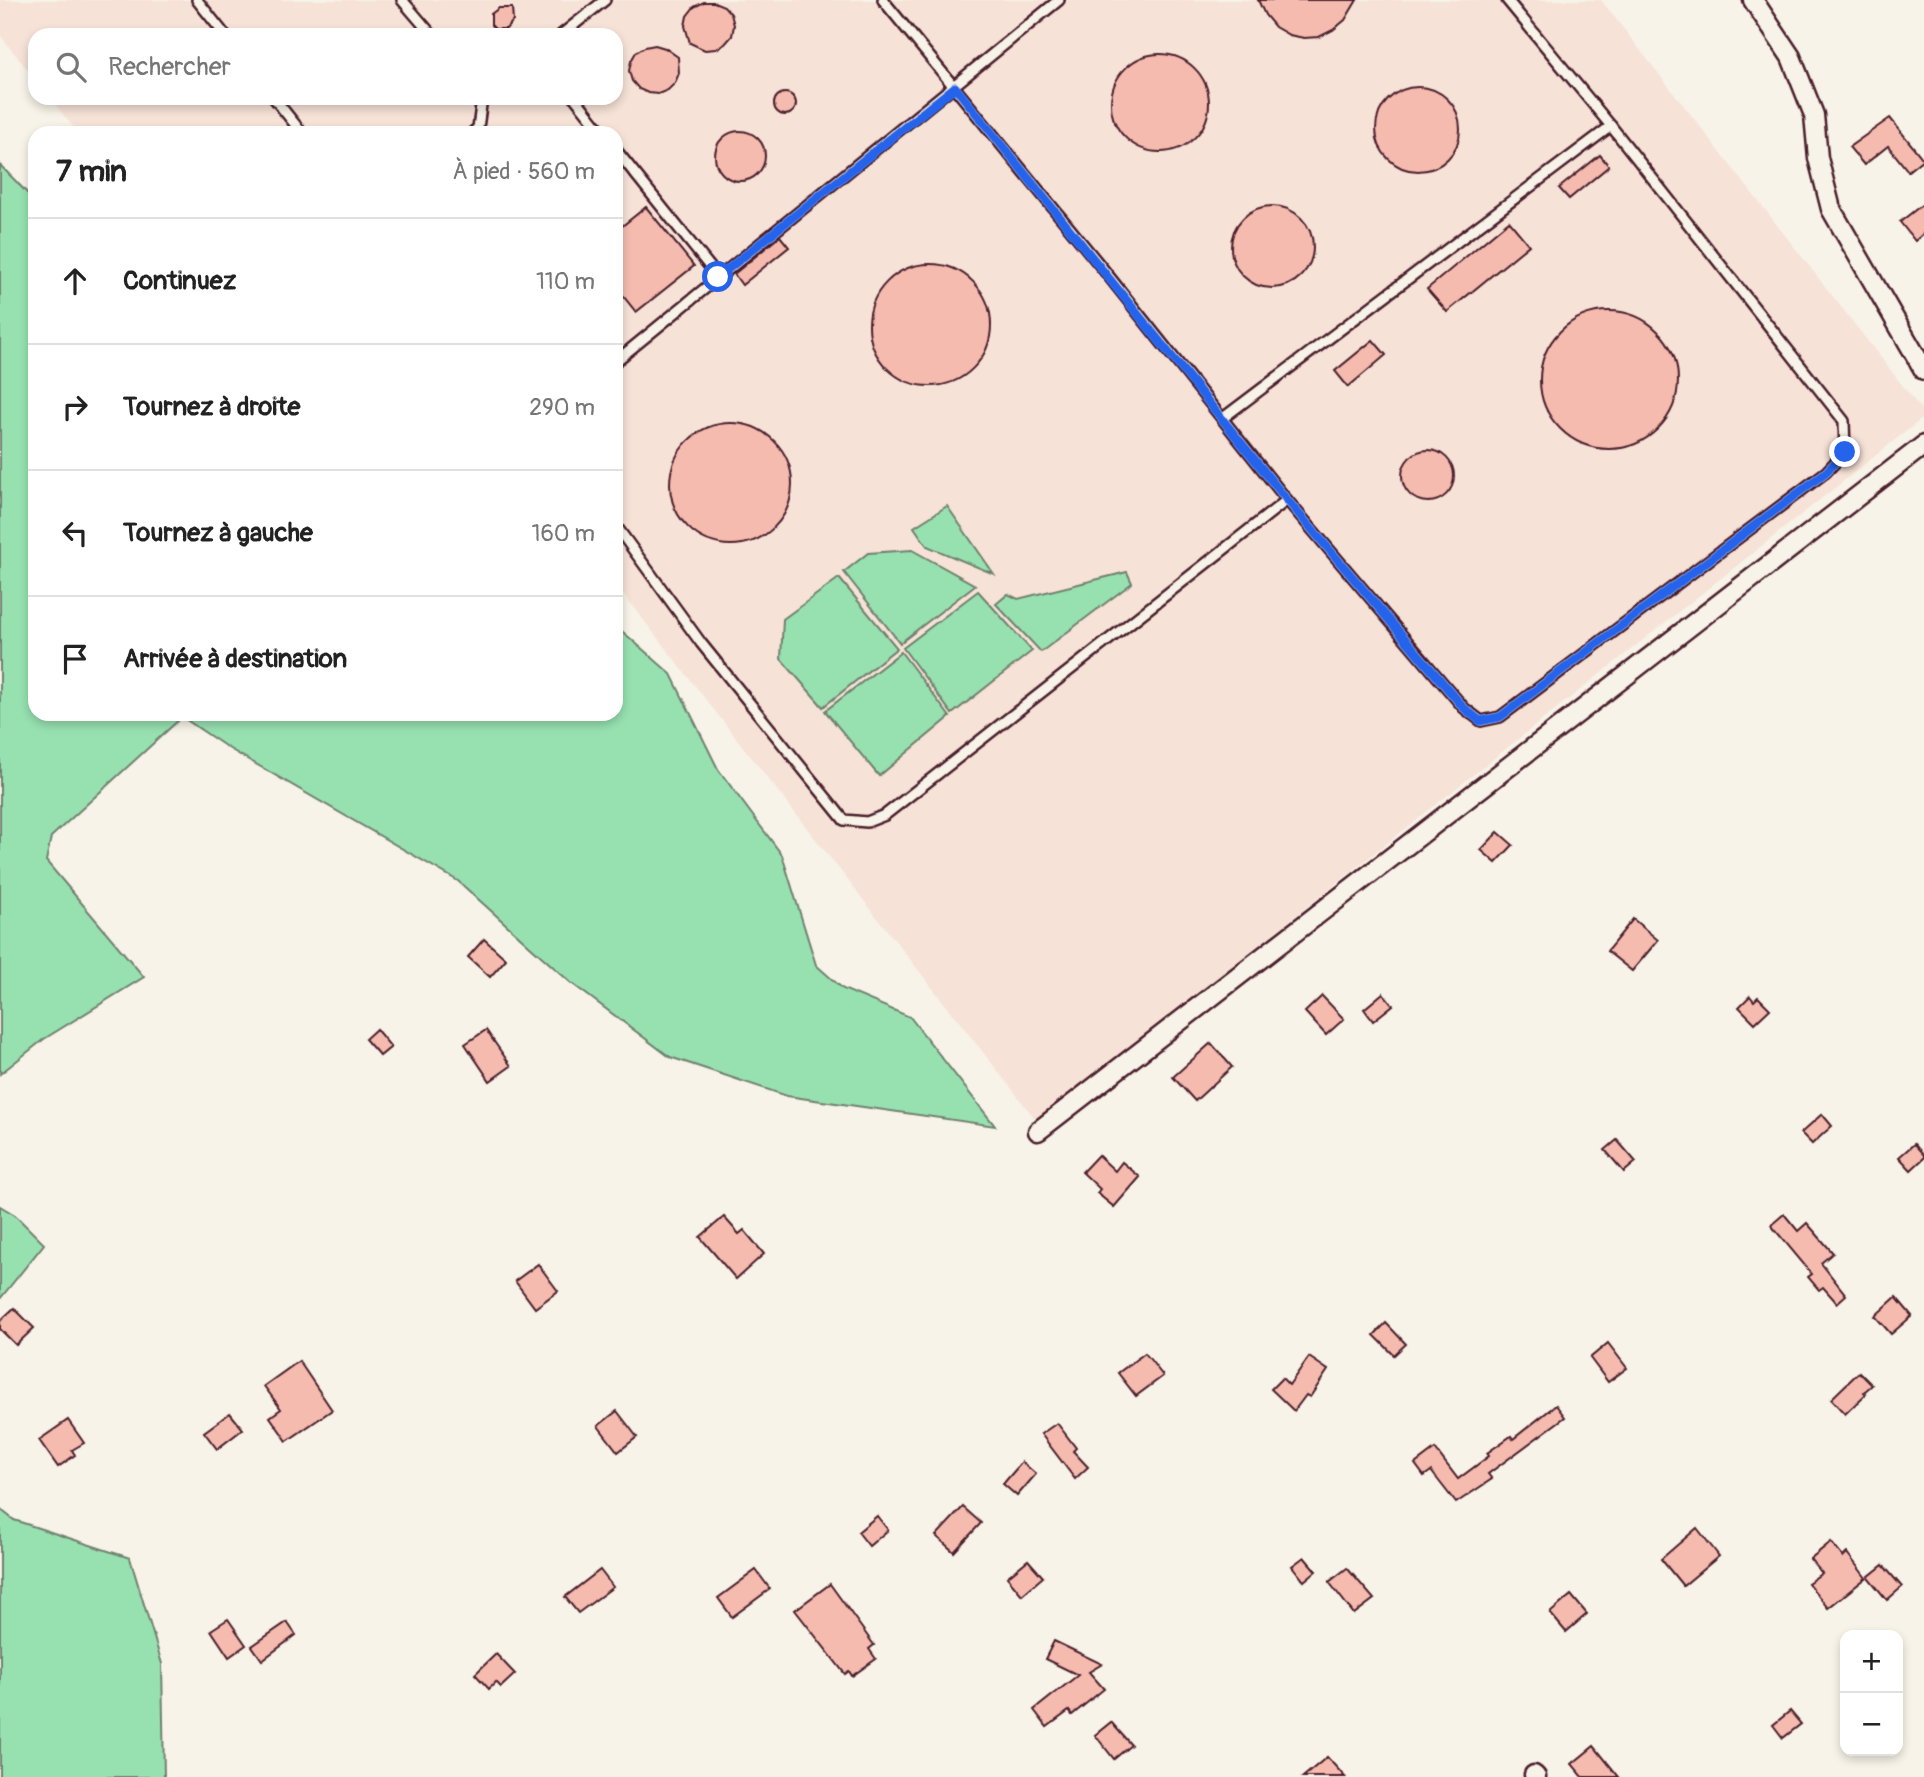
<!DOCTYPE html>
<html lang="fr">
<meta charset="utf-8">
<style>
body{margin:0;font-family:Pangolin,sans-serif;background:#f2f2f2;color:#222}
.controls{position:absolute;right:21px;bottom:21px;display:grid;overflow:hidden;border-radius:14px;box-shadow:0 4px 10px #0003}
.controls button{width:63px;height:63px;display:grid;place-items:center;padding:0;border:0;border-bottom:2px solid #e0e0e0;background:#fff;color:#222;font:35px sans-serif}
.stop{position:absolute;width:21px;height:21px;margin:-16px;border:5px solid #2563eb;border-radius:50%;background:#fff}
.stop.end{background:#2563eb;border-color:#fff;box-shadow:0 2px 7px #0008}
.list{margin:0;padding:0;list-style:none}
h2{display:flex;justify-content:space-between;align-items:center;height:91px;margin:0;padding:0 28px;font-size:30px}
h2 small{font-size:23px;font-weight:400;color:#767676}
.list li{display:grid;grid-template-columns:46px 1fr auto;gap:21px;align-items:center;box-sizing:border-box;height:126px;padding:0 28px;border-top:2px solid #e0e0e0}
.list b{display:block;font-size:26px;white-space:nowrap}
.list em{font-size:23px;font-style:normal;color:#767676}
.icon{flex:none;width:38px;height:38px;fill:none;stroke:currentColor;stroke-width:2;stroke-linecap:round;stroke-linejoin:round}
.map{position:relative;flex:none;width:1924px;height:1777px;overflow:hidden}
.search{position:absolute;background:#fff;box-shadow:0 4px 10px #0003;left:28px;top:28px;width:595px;height:77px;display:flex;align-items:center;gap:18px;box-sizing:border-box;padding:0 24px;border-radius:21px;color:#767676;font-size:26px}
.panel{position:absolute;background:#fff;box-shadow:0 4px 10px #0003;left:28px;top:126px;width:595px;height:595px;border-radius:21px}
.map>svg:first-child{display:block}
</style>
<div class="map">
<svg width="1924" height="1777" viewBox="0 0 1924 1777">
<rect width="100%" height="100%" fill="#f7f3e8"/>
<filter id="ink" filterUnits="userSpaceOnUse"><feTurbulence type="fractalNoise" baseFrequency=".0143" numOctaves="2"/><feDisplacementMap in="SourceGraphic" scale="14" xChannelSelector="R" yChannelSelector="G"/><feConvolveMatrix kernelMatrix="1 2 1 2 8 2 1 2 1" color-interpolation-filters="sRGB"/></filter>
<g filter="url(#ink)">
<!-- built -->
<path fill="#f6e2d7" d="M0,0H1601L1924,413V417L1037,1121L616,585V133H78L50,98H616V35H35V79L0,35Z"/>
<!-- grass -->
<g fill="#97e1b0" stroke="#70806e" stroke-width="2">
<path d="M0,165L35,201V714H616V626L671,674L718,769L782,855L816,965L843,989L910,1017L995,1126L787,1096L670,1057L570,982L458,881L228,748L182,717L51,837L46,861L144,977L44,1039L0,1074Z"/>
<path d="M947,506L994,574L927,546L914,527Z"/>
<path d="M912,550L975,585L900,643L844,572L868,553Z"/>
<path d="M1127,572L1132,583L1041,652L996,604L1008,594L1018,599Z"/>
<path d="M839,578L897,648L823,707L781,659L783,619Z"/>
<path d="M978,591L1032,651L952,714L903,648Z"/>
<path d="M901,652L950,717L879,776L825,711Z"/>
<path d="M0,1206L15,1215L44,1244L0,1299Z"/>
<path d="M0,1509L14,1520L130,1558L162,1664L164,1777H0Z"/>
</g>
<!-- building -->
<g fill="#f5bbaf" stroke="#4a1f2b" stroke-width="2">
<path d="M1258,0H1357L1345,20L1333,30L1319,37L1304,38L1289,35L1275,27L1265,15Z"/>
<path d="M704,2H714L724,6L731,14L734,25L732,36L725,44L716,49L705,50L690,43L685,26L687,16L694,7Z"/>
<path d="M499,8H512L513,21L506,29H495L491,25V14Z"/>
<path d="M655,45L665,48L678,57L679,73L675,83L668,90L658,94L648,93L639,89L632,81L629,71L631,61L636,52L645,47Z"/>
<circle cx="1160" cy="103" r="49"/>
<circle cx="1418" cy="129" r="42"/>
<circle cx="785" cy="104" r="11"/>
<path d="M1890,118L1923,159L1908,171L1888,146L1864,165L1849,147Z"/>
<circle cx="740" cy="156" r="25"/>
<path d="M1600,155L1609,166L1569,199L1559,188Z"/>
<path d="M1924,203V233L1915,241L1900,222Z"/>
<circle cx="1272" cy="247" r="41"/>
<path d="M646,207L694,266L636,312L616,287V231Z"/>
<path d="M1509,221L1529,245L1447,312L1427,289Z"/>
<path d="M780,236L789,247L742,285L734,274Z"/>
<circle cx="930" cy="325" r="61"/>
<circle cx="1609" cy="380" r="69"/>
<path d="M1373,340L1386,355L1348,387L1335,371Z"/>
<circle cx="731" cy="484" r="61"/>
<circle cx="1428" cy="476" r="26"/>
<path d="M1498,832L1513,845L1496,863L1481,850Z"/>
<path d="M1633,919L1658,940L1632,971L1607,951Z"/>
<path d="M484,939L506,959L490,977L468,957Z"/>
<path d="M1383,993L1393,1005L1373,1021L1364,1009Z"/>
<path d="M1322,996L1344,1019L1326,1035L1305,1012Z"/>
<path d="M1750,996L1754,1001L1758,997L1770,1009L1755,1023L1739,1007Z"/>
<path d="M376,1029L391,1047L380,1056L365,1039Z"/>
<path d="M486,1030L511,1066L490,1081L465,1044Z"/>
<path d="M1211,1043L1232,1067L1195,1101L1173,1077Z"/>
<path d="M1822,1114L1832,1126L1812,1144L1801,1133Z"/>
<path d="M1617,1140L1636,1162L1624,1172L1605,1150Z"/>
<path d="M1914,1144L1924,1155V1158L1911,1170L1899,1157Z"/>
<path d="M1098,1155L1115,1171L1122,1162L1140,1177L1114,1207L1097,1193L1100,1189L1082,1172Z"/>
<path d="M1784,1214L1798,1231L1807,1223L1833,1253L1821,1263L1846,1295L1837,1303L1823,1287L1819,1290L1808,1277L1812,1274L1771,1225Z"/>
<path d="M724,1217L739,1234L744,1230L764,1254L736,1279L700,1237Z"/>
<path d="M538,1264L558,1291L535,1308L515,1281Z"/>
<path d="M1896,1297L1912,1316L1891,1334L1875,1316Z"/>
<path d="M14,1308L34,1328L16,1345L0,1329V1321Z"/>
<path d="M1386,1323L1406,1344L1394,1355L1374,1335Z"/>
<path d="M1608,1343L1627,1368L1608,1382L1590,1358Z"/>
<path d="M1145,1353L1163,1376L1136,1396L1118,1373Z"/>
<path d="M1309,1357L1328,1370L1310,1397L1306,1395L1294,1411L1271,1389L1282,1378L1289,1385Z"/>
<path d="M299,1361L332,1410L287,1441L270,1417L281,1409L264,1386Z"/>
<path d="M1859,1372L1872,1385L1864,1392L1866,1394L1845,1414L1831,1399Z"/>
<path d="M1556,1405L1565,1417L1488,1474L1492,1479L1456,1503L1431,1471L1424,1476L1415,1464L1435,1449L1458,1479L1489,1456L1487,1453L1511,1436L1513,1439Z"/>
<path d="M617,1411L637,1437L618,1452L598,1426Z"/>
<path d="M230,1413L243,1429L217,1449L204,1432Z"/>
<path d="M68,1420L84,1443L72,1450L75,1455L58,1467L39,1440Z"/>
<path d="M1057,1423L1076,1448L1073,1451L1088,1467L1075,1479L1041,1434Z"/>
<path d="M1022,1462L1036,1474L1017,1496L1003,1484Z"/>
<path d="M963,1507L981,1523L954,1552L936,1536Z"/>
<path d="M877,1516L888,1530L869,1546L858,1532Z"/>
<path d="M1697,1528L1719,1556L1683,1586L1661,1559Z"/>
<path d="M1831,1542L1843,1557L1847,1553L1866,1578L1828,1608L1808,1583L1822,1573L1810,1559Z"/>
<path d="M1304,1557L1316,1571L1304,1581L1292,1566Z"/>
<path d="M1028,1560L1043,1577L1022,1595L1007,1577Z"/>
<path d="M1883,1565L1902,1587L1887,1600L1868,1577Z"/>
<path d="M1347,1568L1374,1599L1354,1614L1329,1582Z"/>
<path d="M600,1570L613,1587L578,1613L565,1597Z"/>
<path d="M756,1570L770,1589L732,1617L718,1598Z"/>
<path d="M830,1584L874,1645L869,1649L876,1659L852,1676L849,1671L845,1674L795,1610Z"/>
<path d="M1571,1595L1587,1614L1566,1632L1550,1613Z"/>
<path d="M228,1619L246,1645L229,1657L211,1630Z"/>
<path d="M287,1622L296,1635L262,1660L252,1646Z"/>
<path d="M1054,1641L1102,1664L1089,1672L1104,1689L1072,1715L1069,1711L1047,1727L1034,1710L1078,1675L1045,1659Z"/>
<path d="M496,1654L515,1674L501,1687L496,1682L489,1689L475,1674Z"/>
<path d="M1790,1711L1801,1724L1783,1738L1773,1725Z"/>
<path d="M1111,1722L1131,1745L1114,1759L1095,1735Z"/>
<path d="M1594,1746L1619,1777H1583L1572,1764Z"/>
<path d="M1327,1757L1345,1777H1303Z"/>
</g>
<g fill="none" stroke-linecap="round" stroke-linejoin="round">
<defs>
<g id="lane">
<path d="M197,0L225,35"/>
<path d="M402,0L432,35"/>
<path d="M883,0L1103,269L1287,500L1464,708L1481,721L1500,717L1826,472L1845,452L1844,421L1611,126L1507,0"/>
<path d="M561,35L605,0"/>
<path d="M274,98L302,133"/>
<path d="M575,98L603,133"/>
<path d="M472,133L478,128L482,98"/>
<path d="M616,150L718,277"/>
<path d="M616,361L1059,0"/>
<path d="M1223,418L1611,126"/>
<path d="M616,526L701,643L844,820L867,822L885,815L1287,500"/>
</g>
<g id="street">
<path d="M1753,0L1791,57L1814,115L1818,158L1831,209L1924,370"/>
<path d="M1038,1131L1924,445"/>
<path d="M1534,1775L1536,1777"/>
</g>
</defs>
<!-- lane casing -->
<use href="#lane" stroke="#4a1f2b" stroke-width="14"/>
<!-- street casing -->
<use href="#street" stroke="#4a1f2b" stroke-width="23"/>
<!-- lane -->
<use href="#lane" stroke="#f7f3e8" stroke-width="9"/>
<!-- street -->
<use href="#street" stroke="#f7f3e8" stroke-width="18"/>
</g>
</g>
<g fill="none" stroke-linecap="round" stroke-linejoin="round" filter="url(#ink)">
<!-- route -->
<path stroke="#2563eb" stroke-width="9" d="M718,277L955,87L1287,500L1464,708L1480,721L1500,717L1826,472L1845,452"/>
</g>
</svg>
<div class="controls">
<button>+</button>
<button>−</button>
</div>
<div class="stop" style="left:718px;top:277px"></div>
<div class="stop end" style="left:1845px;top:452px"></div>
<div class="search"><svg class="icon" aria-label="search" viewBox="0 0 24 24"><circle cx="10" cy="10" r="6"/><path d="M15 15l6 6"/></svg>Rechercher</div>
<section class="panel">
<h2>7 min<small>À pied · 560 m</small></h2>
<ul class="list">
<li><svg class="icon" aria-label="ahead" viewBox="0 0 24 24"><path d="M12 20V5M6 11l6-6 6 6"/></svg><div><b>Continuez</b></div><em>110 m</em></li>
<li><svg class="icon" aria-label="right" viewBox="0 0 24 24"><path d="M7 20v-9h11M14 6l5 5-5 5"/></svg><div><b>Tournez à droite</b></div><em>290 m</em></li>
<li><svg class="icon" aria-label="left" viewBox="0 0 24 24"><path d="M17 20v-9H6M10 6l-5 5 5 5"/></svg><div><b>Tournez à gauche</b></div><em>160 m</em></li>
<li><svg class="icon" aria-label="arrive" viewBox="0 0 24 24"><path d="M6 21V4h12l-3 4 3 4H6"/></svg><div><b>Arrivée à destination</b></div></li>
</ul>
</section>
</div>
